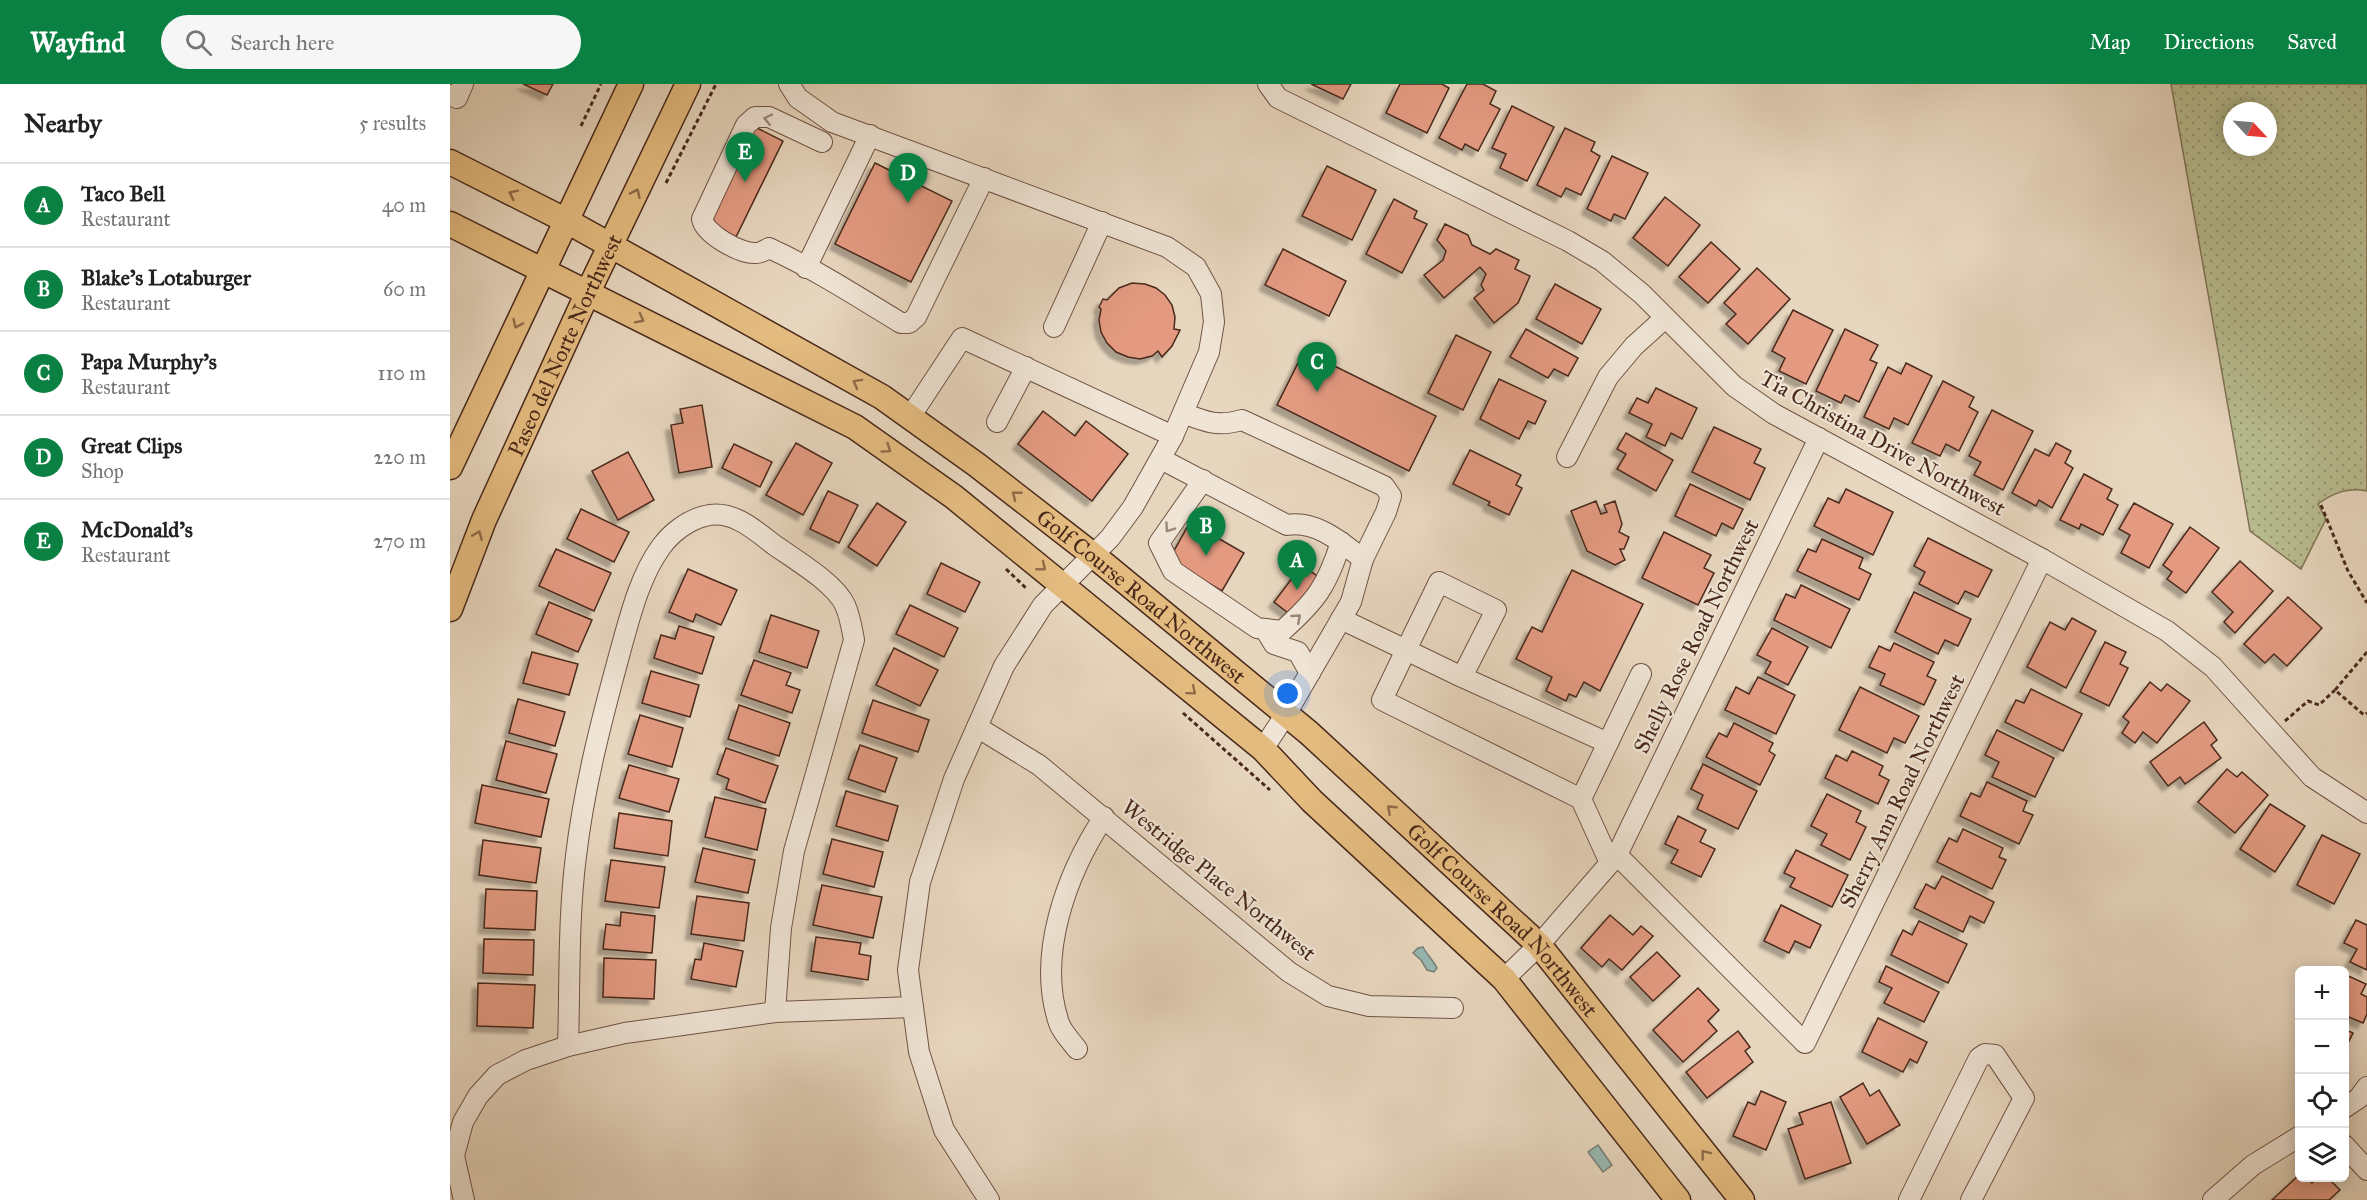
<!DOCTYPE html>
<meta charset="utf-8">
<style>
body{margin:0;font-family:"IM FELL Great Primer",serif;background:#f6f6f6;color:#222}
.controls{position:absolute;right:18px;bottom:18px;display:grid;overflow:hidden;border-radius:9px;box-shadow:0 3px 15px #0003}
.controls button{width:54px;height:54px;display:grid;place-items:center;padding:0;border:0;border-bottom:2px solid #e0e0e0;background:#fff;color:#222;font:30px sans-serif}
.compass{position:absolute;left:1773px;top:18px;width:54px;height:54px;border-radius:50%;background:#fff;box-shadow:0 3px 15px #0003;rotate:116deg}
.you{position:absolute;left:838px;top:610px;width:21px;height:21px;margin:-15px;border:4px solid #fff;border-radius:50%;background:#1a73e8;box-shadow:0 0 0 9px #1a73e833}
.badge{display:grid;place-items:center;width:39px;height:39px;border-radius:50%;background:#0b8043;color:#fff;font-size:20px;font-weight:700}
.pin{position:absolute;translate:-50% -50px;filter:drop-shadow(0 2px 3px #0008)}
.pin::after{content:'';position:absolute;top:32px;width:21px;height:18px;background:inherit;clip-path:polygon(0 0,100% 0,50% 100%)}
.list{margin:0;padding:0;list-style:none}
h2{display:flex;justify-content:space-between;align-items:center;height:78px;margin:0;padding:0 24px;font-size:26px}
h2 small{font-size:20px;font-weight:400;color:#767676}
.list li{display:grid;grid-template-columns:39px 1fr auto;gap:18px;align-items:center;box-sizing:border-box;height:84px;padding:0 24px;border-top:2px solid #e0e0e0}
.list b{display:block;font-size:22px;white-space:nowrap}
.list p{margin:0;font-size:20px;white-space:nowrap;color:#767676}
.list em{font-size:20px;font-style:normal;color:#767676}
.icon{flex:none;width:33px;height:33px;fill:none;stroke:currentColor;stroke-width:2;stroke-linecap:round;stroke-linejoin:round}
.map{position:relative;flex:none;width:1917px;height:1116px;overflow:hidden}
header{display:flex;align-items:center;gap:36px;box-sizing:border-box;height:84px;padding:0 30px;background:#0b8043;color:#fff}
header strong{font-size:28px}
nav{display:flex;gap:33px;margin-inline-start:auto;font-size:21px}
.search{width:420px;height:54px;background:#f6f6f6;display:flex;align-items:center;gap:15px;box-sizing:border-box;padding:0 21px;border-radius:33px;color:#767676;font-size:22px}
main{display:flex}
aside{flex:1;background:#fff}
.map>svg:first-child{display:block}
</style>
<header>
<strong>Wayfind</strong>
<div class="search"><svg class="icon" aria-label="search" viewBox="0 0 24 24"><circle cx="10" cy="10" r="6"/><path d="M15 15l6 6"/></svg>Search here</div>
<nav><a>Map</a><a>Directions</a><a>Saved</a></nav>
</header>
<main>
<aside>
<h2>Nearby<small>5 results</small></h2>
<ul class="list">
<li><span class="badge">A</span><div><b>Taco Bell</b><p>Restaurant</p></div><em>40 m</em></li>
<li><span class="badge">B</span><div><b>Blake's Lotaburger</b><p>Restaurant</p></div><em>60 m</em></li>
<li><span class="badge">C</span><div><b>Papa Murphy's</b><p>Restaurant</p></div><em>110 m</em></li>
<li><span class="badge">D</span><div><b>Great Clips</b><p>Shop</p></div><em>220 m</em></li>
<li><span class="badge">E</span><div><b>McDonald's</b><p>Restaurant</p></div><em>270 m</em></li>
</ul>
</aside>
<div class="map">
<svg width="1917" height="1116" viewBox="0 0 1917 1116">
<defs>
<pattern id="grass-dots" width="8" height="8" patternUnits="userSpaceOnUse" patternTransform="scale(1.5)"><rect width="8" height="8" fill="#b8bd90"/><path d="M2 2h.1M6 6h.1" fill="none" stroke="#989a75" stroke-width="1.8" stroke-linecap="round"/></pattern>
<filter id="shadow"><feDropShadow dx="-5.5" dy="5.5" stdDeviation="1.5" flood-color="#0004"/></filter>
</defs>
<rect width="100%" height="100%" fill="#e7d6be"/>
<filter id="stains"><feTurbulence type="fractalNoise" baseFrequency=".00333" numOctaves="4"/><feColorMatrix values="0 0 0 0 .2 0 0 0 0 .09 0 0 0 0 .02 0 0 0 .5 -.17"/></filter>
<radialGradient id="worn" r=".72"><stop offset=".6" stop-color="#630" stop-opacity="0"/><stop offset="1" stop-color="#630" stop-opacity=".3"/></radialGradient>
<!-- grass -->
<path fill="url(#grass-dots)" stroke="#807356" stroke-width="1.5" fill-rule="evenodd" d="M1721,0H1917V407C1898,403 1883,409 1868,420L1876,435L1851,485L1800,447ZM1782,27H1818V63H1782Z"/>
<!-- water -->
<g fill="#97b9b4" stroke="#787f77" stroke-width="1.5">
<path d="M973,863C977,871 983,876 987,884L984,888L977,886L971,876L963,869L968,864Z"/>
<path d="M1148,1061L1162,1081L1153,1088L1138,1068Z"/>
</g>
<!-- building -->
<g fill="#e39a81" stroke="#49291b" stroke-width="1.5" filter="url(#shadow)">
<path d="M73,0H103L97,11Z"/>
<path d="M861,0H901L893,15Z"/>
<path d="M950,0H992L999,4L977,49L936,29Z"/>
<path d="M1017,0H1033L1046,7L1040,20L1050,25L1028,67L1015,60L1012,66L989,54Z"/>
<path d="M1062,22L1104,43L1077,97L1050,84L1056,70L1042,64Z"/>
<path d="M303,42L333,57L286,153L256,139Z"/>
<path d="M1115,44L1145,58L1141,67L1150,72L1131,111L1116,104L1111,113L1087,101Z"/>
<path d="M1162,72L1198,89L1175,135L1164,130L1161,137L1137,125Z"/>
<path d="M425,79L502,117L461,198L385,160Z"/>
<path d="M877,82L926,106L902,156L852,132Z"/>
<path d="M1215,113L1250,141L1218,182L1183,154Z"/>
<path d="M944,115L967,127L964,134L977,140L952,189L916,170Z"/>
<path d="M995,140L1018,151L1022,161L1040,170L1046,165L1069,176L1065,185L1080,192L1068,219L1044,239L1024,214L1034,206L1031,201L1036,190L1030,183L994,214L974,191L993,176L996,167L987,156Z"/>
<path d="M1261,158L1290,185L1258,219L1229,193Z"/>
<path d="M833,165L896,197L879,232L815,201Z"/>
<path d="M1307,184L1340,215L1298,260L1276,240L1286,230L1274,219Z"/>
<path d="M682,199L695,200L706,204L715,211L722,221L725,233L724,245L730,246L722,262L712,273L708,267L702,272L690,275L678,273L666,268L657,259L651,248L649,236L651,225L649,223L653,215L657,216L669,204Z"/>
<path d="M1105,200L1151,225L1132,260L1086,235Z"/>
<path d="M1343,226L1383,246L1356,300L1329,287L1335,274L1322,267Z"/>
<path d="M1076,245L1128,274L1118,292L1104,285L1098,294L1060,273Z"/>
<path d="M1395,245L1428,261L1420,276L1427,279L1409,318L1395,311L1391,319L1366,307Z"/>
<path d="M1006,251L1041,268L1013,326L978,309Z"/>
<path d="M854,267L986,332L959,387L827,321Z"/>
<path d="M1456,279L1482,292L1458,341L1444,334L1439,345L1414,333L1438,283L1451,290Z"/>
<path d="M1049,295L1096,317L1085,340L1078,337L1069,355L1030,335Z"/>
<path d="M1493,297L1524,313L1519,323L1528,328L1509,367L1496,360L1490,372L1462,359Z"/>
<path d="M1206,304L1247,324L1232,355L1221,349L1215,362L1196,353L1202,340L1179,329L1187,314L1198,319Z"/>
<path d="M252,321L262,383L229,389L221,341L233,339L230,325Z"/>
<path d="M1542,326L1583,347L1553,406L1524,391L1531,378L1519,372Z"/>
<path d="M593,327L625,352L636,337L678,370L642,417L568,360Z"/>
<path d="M1264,343L1311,365L1304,379L1315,384L1300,416L1242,388Z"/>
<path d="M1176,349L1223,376L1206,407L1167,385L1176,370L1167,365Z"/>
<path d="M346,359L382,379L353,431L316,411Z"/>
<path d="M1606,359L1621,367L1615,379L1623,384L1602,424L1589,416L1586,422L1562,409L1585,365L1599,372Z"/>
<path d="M284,360L322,378L310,403L272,384Z"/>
<path d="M1020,366L1071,391L1066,401L1072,404L1059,431L1038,421L1040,418L1003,400Z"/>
<path d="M178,368L204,416L168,436L142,387Z"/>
<path d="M1634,390L1662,405L1657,415L1668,421L1653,451L1631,440L1629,445L1610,436Z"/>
<path d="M1240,400L1293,425L1283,445L1272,439L1266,452L1225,432Z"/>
<path d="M1396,405L1443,428L1423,471L1364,442L1378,414L1389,419Z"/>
<path d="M378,407L408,421L389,459L360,445Z"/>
<path d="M1146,417L1151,430L1157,428L1154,421L1165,417L1172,440L1169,448L1179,453L1174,465H1170L1175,476L1165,481L1137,467L1121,427Z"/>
<path d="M427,419L456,438L427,482L398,463Z"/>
<path d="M1684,419L1723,440L1699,484L1671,469L1680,451L1669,445Z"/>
<path d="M131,425L179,448L164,478L117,455Z"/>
<path d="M740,438L794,469L772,507L719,476Z"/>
<path d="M1740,443L1769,464L1736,509L1717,495L1722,488L1713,481Z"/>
<path d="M1214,448L1261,471L1254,484L1264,489L1248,521L1192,494Z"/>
<path d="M1478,454L1542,486L1528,513L1515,507L1508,520L1469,500L1475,488L1464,482Z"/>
<path d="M1372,455L1413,474L1409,484L1421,490L1409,516L1347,487L1358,465L1366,468Z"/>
<path d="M106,465L161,489L144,527L89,502Z"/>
<path d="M1790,477L1823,507L1785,549L1774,538L1783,528L1762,508Z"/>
<path d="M491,479L530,498L515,528L477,510Z"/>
<path d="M852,481L870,494L842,532L824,518Z"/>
<path d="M238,485L287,506L271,541L246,530L243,538L219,528Z"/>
<path d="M1122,486L1193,520L1150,607L1134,598L1126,613L1119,610L1116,617L1096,607L1102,593L1066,575L1082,543L1092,548Z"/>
<path d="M1351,501L1400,525L1381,564L1324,536L1336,510L1345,514Z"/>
<path d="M1464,508L1521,535L1508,562L1495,556L1488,570L1445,548Z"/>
<path d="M1838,513L1872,544L1837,582L1824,570L1815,579L1794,560Z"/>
<path d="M99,518L142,536L128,568L86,550Z"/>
<path d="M460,521L508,544L494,573L446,550Z"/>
<path d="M321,531L369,547L357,584L309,568Z"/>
<path d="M1622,534L1646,547L1616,604L1577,583L1600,538L1615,546Z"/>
<path d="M229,542L264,553L252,590L204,574L211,551L225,555Z"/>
<path d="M1322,544L1358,563L1338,601L1315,589L1321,578L1307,571Z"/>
<path d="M1655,558L1676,568L1670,580L1678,584L1659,622L1630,608Z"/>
<path d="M1444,559L1484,578L1477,592L1486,596L1474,621L1430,601L1435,590L1419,583L1429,562L1440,567Z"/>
<path d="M444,564L488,586L470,622L426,601Z"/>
<path d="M82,568L128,580L119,611L73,599Z"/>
<path d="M304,576L341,589L336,601L350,606L342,629L291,611Z"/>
<path d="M201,587L249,601L240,633L192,619Z"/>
<path d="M1308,593L1345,611L1326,650L1275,626L1286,603L1299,610Z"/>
<path d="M1700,598L1711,607L1717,600L1740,617L1707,659L1693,648L1685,659L1672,649L1679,638L1673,633Z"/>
<path d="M1410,603L1469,632L1455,659L1444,654L1437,669L1389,646Z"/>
<path d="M1581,605L1632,630L1613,667L1555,638L1566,616L1574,619Z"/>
<path d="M68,615L115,628L105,662L59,649Z"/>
<path d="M423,616L479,636L468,668L412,649Z"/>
<path d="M289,621L340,639L329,672L278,655Z"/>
<path d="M190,631L233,644L222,683L178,670Z"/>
<path d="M1754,638L1767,656L1761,661L1771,674L1735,700L1730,693L1718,702L1700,678Z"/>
<path d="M1284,639L1323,659L1319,667L1325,671L1310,701L1256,673L1269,649L1277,653Z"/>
<path d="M1547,646L1604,674L1585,713L1542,693L1549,678L1535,671Z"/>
<path d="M56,657L107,670L96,709L46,696Z"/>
<path d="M410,661L447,674L435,708L398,695Z"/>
<path d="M276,664L328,682L315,719L276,705L279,695L267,690Z"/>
<path d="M1402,667L1433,682L1429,691L1439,696L1428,720L1375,694L1386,671L1397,677Z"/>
<path d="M1253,680L1307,707L1288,745L1247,725L1253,711L1241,705Z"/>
<path d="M179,681L229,695L219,728L169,714Z"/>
<path d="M1777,685L1787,693L1792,688L1818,711L1785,749L1748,718Z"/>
<path d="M1537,698L1577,717L1573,727L1583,731L1569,760L1510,732L1521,709L1530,713Z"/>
<path d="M32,701L99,715L91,753L25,739Z"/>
<path d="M396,707L448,722L438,757L386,742Z"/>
<path d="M1377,710L1411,727L1406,738L1416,743L1400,776L1371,761L1377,750L1361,742Z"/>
<path d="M265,713L316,725L307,766L255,753Z"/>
<path d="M1820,720L1855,742L1825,788L1790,765Z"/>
<path d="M169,729L222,737L218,772L164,764Z"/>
<path d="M1228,732L1256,746L1250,758L1265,765L1251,793L1221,779L1228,766L1215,760Z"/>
<path d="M1513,745L1553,764L1549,773L1556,776L1542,805L1487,778L1499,754L1507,758Z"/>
<path d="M1872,751L1910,770L1884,820L1847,801Z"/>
<path d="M382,755L433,768L424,803L373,790Z"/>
<path d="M33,756L91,764L86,799L29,791Z"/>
<path d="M253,764L305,776L298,809L245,798Z"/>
<path d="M1346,766L1398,791L1382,823L1340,803L1345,794L1334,789Z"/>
<path d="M161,776L215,783L209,824L155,817Z"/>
<path d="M1492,792L1544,818L1534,839L1520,832L1513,848L1464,824L1476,800L1485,805Z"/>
<path d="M372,801L432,813L423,854L363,841Z"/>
<path d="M36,805L87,807L85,846L34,844Z"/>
<path d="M247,812L299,819L294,857L241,850Z"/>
<path d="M1331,821L1371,841L1360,864L1345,857L1339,869L1314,857Z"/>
<path d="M171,828L205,832L202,869L153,865L156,840L170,842Z"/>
<path d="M1160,831L1183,851L1191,842L1203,852L1172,886L1159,875L1152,883L1131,864Z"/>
<path d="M1906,836L1917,841V886L1900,878L1907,865L1894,859Z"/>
<path d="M1469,837L1517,860L1498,899L1441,871L1453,846L1462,851Z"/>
<path d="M366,853L411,859L409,870L421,872L418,896L361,887Z"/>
<path d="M34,855L84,856L83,891L33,889Z"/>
<path d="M254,859L293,867L286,903L241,895L245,875L251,876Z"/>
<path d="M1207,868L1230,892L1203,917L1180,893Z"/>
<path d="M154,874L206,876L204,915L153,913Z"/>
<path d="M1436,882L1489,908L1474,938L1434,919L1442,904L1429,898Z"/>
<path d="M1894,890L1916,900L1911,910L1917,913V930L1913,939L1894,931Z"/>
<path d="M28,899L85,901L83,944L27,942Z"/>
<path d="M1248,904L1269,926L1258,937L1267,947L1233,978L1203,946Z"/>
<path d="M1428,934L1477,958L1467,979L1460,975L1453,988L1412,968Z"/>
<path d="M1894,945L1903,949L1894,967Z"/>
<path d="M1288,947L1300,963L1295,967L1303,978L1257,1014L1236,988Z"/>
<path d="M1413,999L1420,1012L1429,1006L1450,1041L1417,1060L1390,1013Z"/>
<path d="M1311,1007L1336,1018L1316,1066L1283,1052L1298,1018L1305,1021Z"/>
<path d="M1381,1018L1401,1079L1355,1095L1338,1045L1353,1040L1349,1029Z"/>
<path d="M1850,1090V1094H1857L1862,1099L1867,1094H1878L1890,1106L1879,1116H1822Z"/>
</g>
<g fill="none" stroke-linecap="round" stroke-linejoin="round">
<defs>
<g id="minor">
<path d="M339,0L348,14L382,38L717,163L746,183L761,210L764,238L759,268L723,352L683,423L660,454L593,521L554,582L504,695L470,798L458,886L469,968L494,1046L539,1116"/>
<path d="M818,0L828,14L1118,157L1152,177L1192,210L1284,302L1324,330L1592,475L1717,547L1763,583L1862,693L1917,729"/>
<path d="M0,11L7,14L13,0"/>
<path d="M372,58L319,33H305L296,41L252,135C255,150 290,170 306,169C311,169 315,166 319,164C365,185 408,213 451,239H459L466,233L534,94"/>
<path d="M356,184L420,51"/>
<path d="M604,243L652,138"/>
<path d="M733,329C756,338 767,343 792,336L934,402L941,412L936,428L913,475"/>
<path d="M460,333L512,254L723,352"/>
<path d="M547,338L576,283"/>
<path d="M1117,373L1158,293L1184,262L1215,234"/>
<path d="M711,375L837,441C866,436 891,458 913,475L901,518L836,630L813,665"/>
<path d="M753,396L709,459L723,487L807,544L832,547C866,517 877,502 891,458"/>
<path d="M891,535L956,566L932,616L1131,715"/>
<path d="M815,545L824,560L848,568L860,589"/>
<path d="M1012,593L956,566L989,498L1046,526L1012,593L1158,659"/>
<path d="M527,643L589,681L839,888L878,912L919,922L1003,924"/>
<path d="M1167,771L1355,959L1592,475"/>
<path d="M1160,779L1131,715L1191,590"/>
<path d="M1054,895L1089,861L1167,771L1369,354"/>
<path d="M118,962C120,899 118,835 126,772C134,704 151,638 169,572C179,536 189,493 211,463C221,449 238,436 255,432C281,425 304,445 323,460C344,475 385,499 395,521C400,532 402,545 404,556L344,767L331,844L325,928"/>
<path d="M627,965C621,957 612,948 609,939C586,871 617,789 654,733"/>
<path d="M1894,1024L1909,1014L1917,1003"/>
<path d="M1894,1061L1917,1086"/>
<path d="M14,1116L4,1072L13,1038L28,1012L47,991L76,976L118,962L175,949L325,928L463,923"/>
<path d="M1459,1116L1529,974L1535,970L1545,971L1574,1014L1521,1116"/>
<path d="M1763,1116L1803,1081L1850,1052"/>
</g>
<g id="major">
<path id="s1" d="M0,78L115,136L432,313L527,381L643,471L859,649L1089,861L1292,1116"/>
<path d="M0,140L405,343L504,413L813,665L862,717L1054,895L1228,1116"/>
<path d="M0,383L181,0"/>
<path id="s2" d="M0,525L34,436L138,208L238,0"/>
</g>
</defs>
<!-- minor casing -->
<use href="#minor" stroke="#705444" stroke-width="22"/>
<!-- major casing -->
<use href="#major" stroke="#49291b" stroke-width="27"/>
<!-- path -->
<g stroke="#49291b" stroke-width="3" stroke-dasharray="4.5 3" stroke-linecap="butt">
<path d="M131,42L151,0"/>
<path d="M216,99L266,0"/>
<path d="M1871,421L1898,487L1917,519"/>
<path d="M556,485L576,504"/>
<path d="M1917,568L1885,606L1914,631L1917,629"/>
<path d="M733,629L820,706"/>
<path d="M1835,637L1858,617L1869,621L1885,606"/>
</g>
<!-- minor -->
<use href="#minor" stroke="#efe4d5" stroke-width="20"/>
<!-- major -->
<use href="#major" stroke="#e4bb7f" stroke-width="24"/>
</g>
<!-- one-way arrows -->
<defs><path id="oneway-chevron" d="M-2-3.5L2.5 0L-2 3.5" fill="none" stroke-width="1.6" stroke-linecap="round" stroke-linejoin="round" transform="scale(1.5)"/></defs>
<g stroke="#9c8678">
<use href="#oneway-chevron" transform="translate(318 35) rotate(-168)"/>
<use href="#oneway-chevron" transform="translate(719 444) rotate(125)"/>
<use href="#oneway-chevron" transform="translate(847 534) rotate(-41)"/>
</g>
<g stroke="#8f6b48">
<use href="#oneway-chevron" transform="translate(186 109) rotate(-65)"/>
<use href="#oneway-chevron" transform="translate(63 110) rotate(-154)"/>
<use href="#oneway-chevron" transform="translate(190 235) rotate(27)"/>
<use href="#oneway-chevron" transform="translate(67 240) rotate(115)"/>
<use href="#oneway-chevron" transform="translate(407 299) rotate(-151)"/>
<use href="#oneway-chevron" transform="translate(437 365) rotate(35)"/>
<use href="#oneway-chevron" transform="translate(566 411) rotate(-142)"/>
<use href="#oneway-chevron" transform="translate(28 451) rotate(-67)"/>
<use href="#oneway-chevron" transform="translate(592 483) rotate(39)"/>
<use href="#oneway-chevron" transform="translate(742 607) rotate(40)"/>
<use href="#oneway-chevron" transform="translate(941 725) rotate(-137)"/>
<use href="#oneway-chevron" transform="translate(1255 1070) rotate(-128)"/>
</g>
<g text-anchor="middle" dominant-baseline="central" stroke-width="4.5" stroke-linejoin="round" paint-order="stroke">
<!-- street labels -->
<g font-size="22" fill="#49291b" stroke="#efe4d5">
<text stroke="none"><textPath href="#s2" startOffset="288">Paseo del Norte Northwest</textPath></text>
<text transform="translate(1433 359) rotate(29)">Tia Christina Drive Northwest</text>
<text stroke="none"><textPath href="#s1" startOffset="819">Golf Course Road Northwest</textPath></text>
<text transform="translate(1246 552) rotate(-64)">Shelly Rose Road Northwest</text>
<text transform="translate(1452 707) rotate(-64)">Sherry Ann Road Northwest</text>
<text transform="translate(769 796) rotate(39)">Westridge Place Northwest</text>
<text stroke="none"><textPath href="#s1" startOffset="1305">Golf Course Road Northwest</textPath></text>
</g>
</g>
<rect width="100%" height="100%" filter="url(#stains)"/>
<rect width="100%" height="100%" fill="url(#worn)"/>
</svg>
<div class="controls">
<button>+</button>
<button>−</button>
<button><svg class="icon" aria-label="locate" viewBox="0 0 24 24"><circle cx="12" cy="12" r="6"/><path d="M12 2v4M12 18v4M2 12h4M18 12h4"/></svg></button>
<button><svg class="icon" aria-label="layers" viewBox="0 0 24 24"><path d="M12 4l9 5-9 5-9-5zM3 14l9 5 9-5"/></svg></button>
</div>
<svg class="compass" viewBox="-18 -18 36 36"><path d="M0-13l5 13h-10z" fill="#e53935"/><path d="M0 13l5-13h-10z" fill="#767676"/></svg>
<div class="you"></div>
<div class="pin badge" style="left:847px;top:506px">A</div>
<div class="pin badge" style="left:756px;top:472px">B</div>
<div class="pin badge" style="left:867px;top:308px">C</div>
<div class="pin badge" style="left:458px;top:119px">D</div>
<div class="pin badge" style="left:295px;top:98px">E</div>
</div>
</main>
